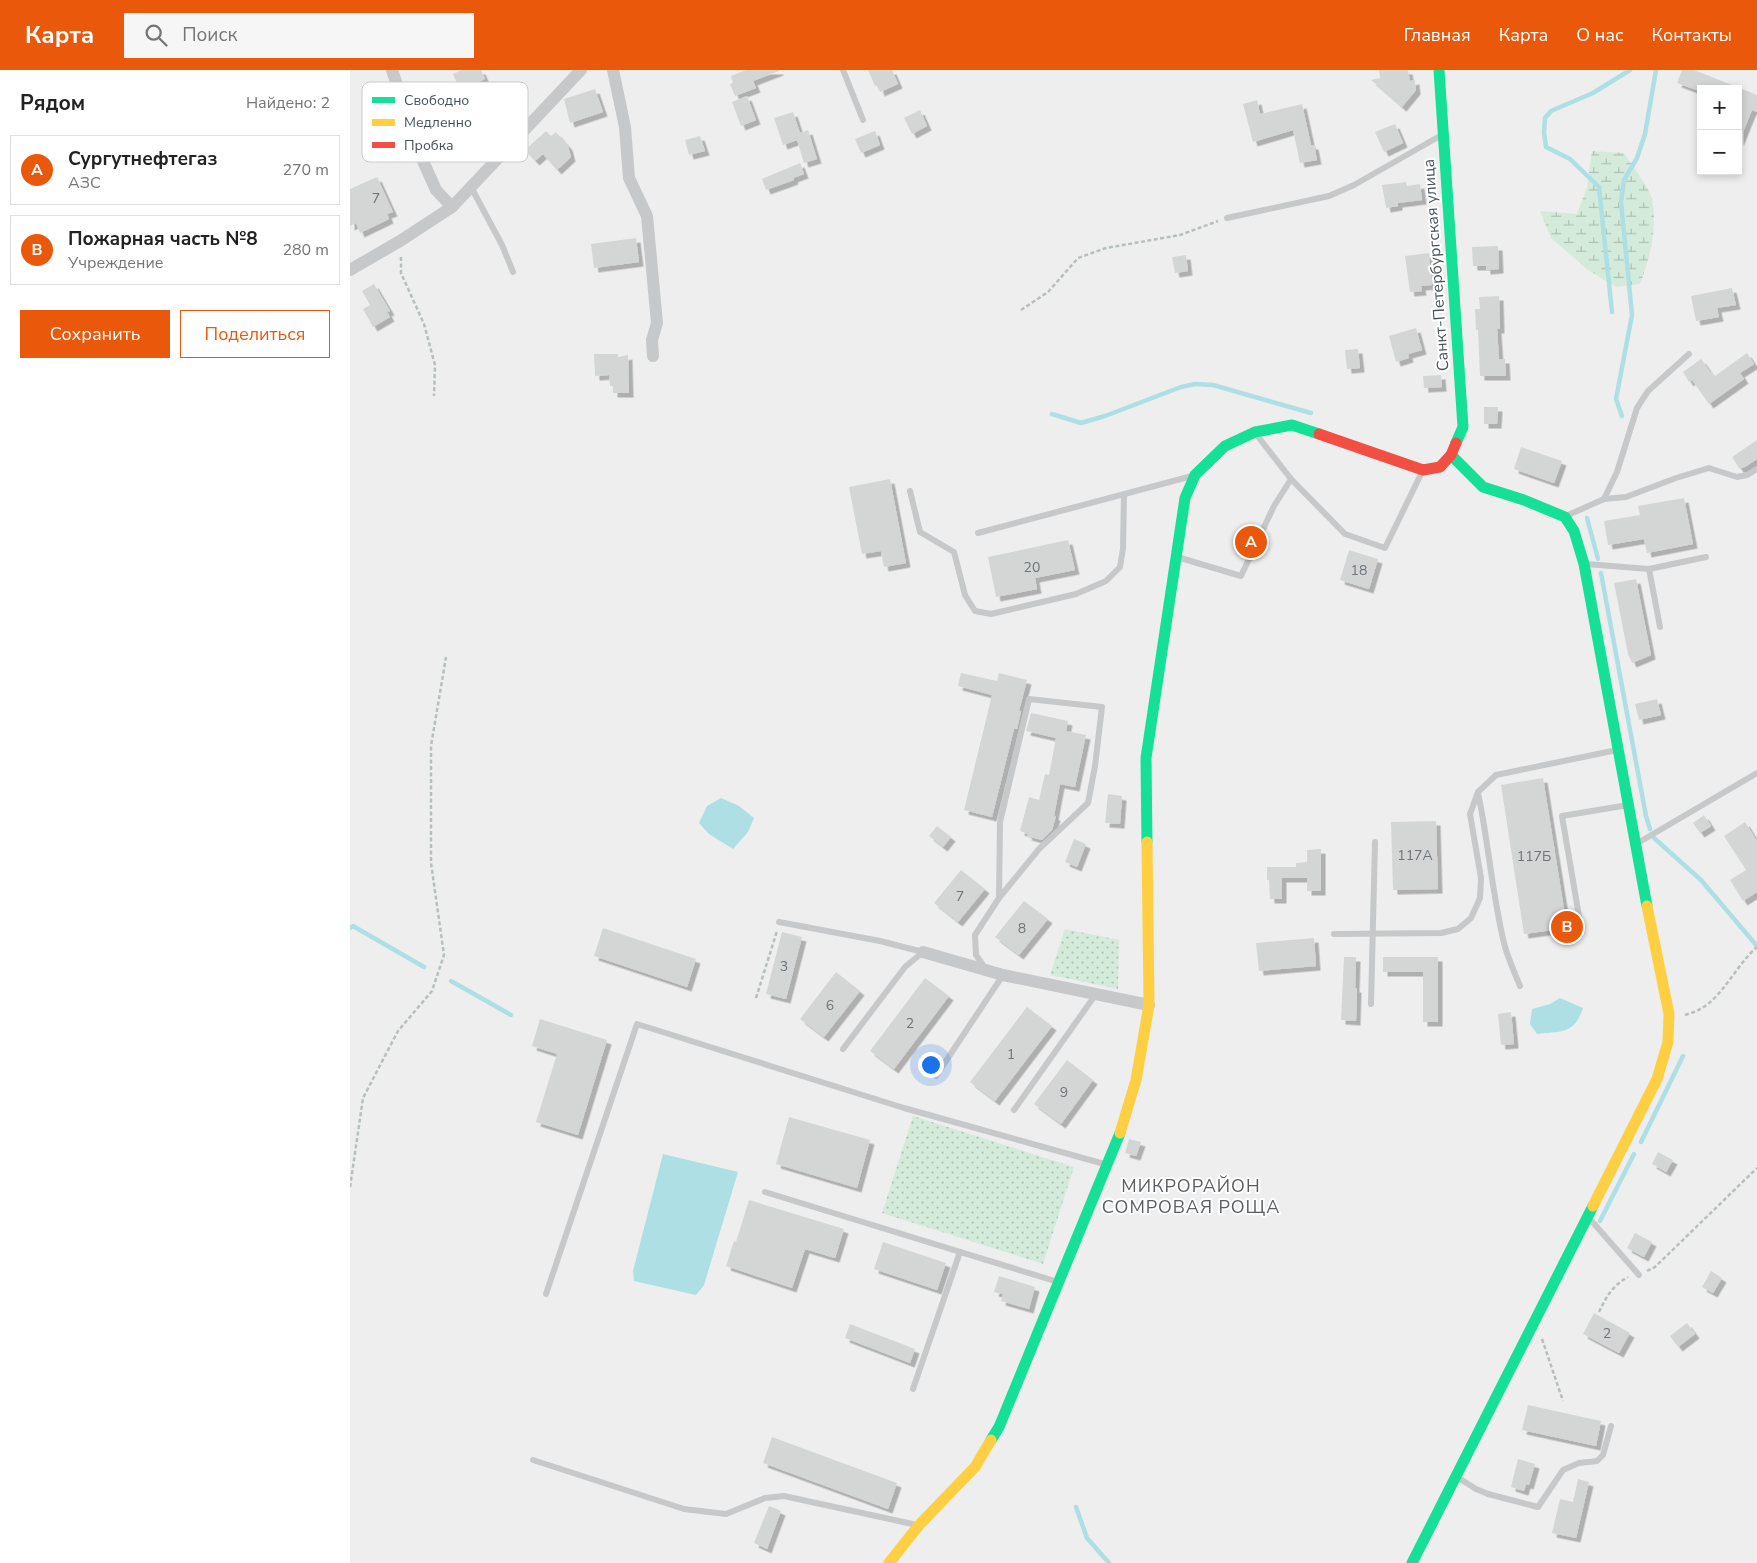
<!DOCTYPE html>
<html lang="ru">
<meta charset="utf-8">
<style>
body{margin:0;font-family:"Nunito Sans",sans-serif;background:#f6f6f6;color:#222}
.controls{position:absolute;right:15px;top:15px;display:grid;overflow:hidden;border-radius:0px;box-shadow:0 2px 8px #0003}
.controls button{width:45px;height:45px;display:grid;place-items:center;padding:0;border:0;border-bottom:1px solid #e0e0e0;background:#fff;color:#222;font:25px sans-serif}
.you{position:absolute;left:580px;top:994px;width:18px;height:18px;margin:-12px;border:4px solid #fff;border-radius:50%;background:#1a73e8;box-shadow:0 0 0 8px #1a73e833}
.badge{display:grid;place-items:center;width:32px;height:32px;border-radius:50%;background:#ea580c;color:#fff;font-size:16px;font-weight:700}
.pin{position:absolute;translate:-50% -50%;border:2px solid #fff;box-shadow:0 1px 5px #0006}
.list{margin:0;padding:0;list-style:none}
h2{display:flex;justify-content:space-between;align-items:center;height:65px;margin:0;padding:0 20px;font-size:21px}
h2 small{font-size:16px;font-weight:400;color:#767676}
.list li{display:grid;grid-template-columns:32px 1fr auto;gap:15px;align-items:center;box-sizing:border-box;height:70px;margin:0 10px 10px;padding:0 10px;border:1px solid #e0e0e0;border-radius:0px}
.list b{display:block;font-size:19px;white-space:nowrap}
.list p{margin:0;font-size:16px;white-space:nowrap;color:#767676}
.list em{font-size:16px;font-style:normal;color:#767676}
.actions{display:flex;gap:10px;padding:15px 20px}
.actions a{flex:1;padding:11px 0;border:1px solid #ea580c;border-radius:0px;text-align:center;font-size:18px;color:#ea580c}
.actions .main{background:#ea580c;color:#fff}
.icon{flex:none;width:28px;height:28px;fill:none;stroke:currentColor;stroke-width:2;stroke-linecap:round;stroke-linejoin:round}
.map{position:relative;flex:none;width:1407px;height:1493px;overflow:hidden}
header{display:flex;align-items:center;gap:30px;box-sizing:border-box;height:70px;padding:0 25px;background:#ea580c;color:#fff}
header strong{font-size:24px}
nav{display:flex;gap:28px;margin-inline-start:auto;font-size:18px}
.search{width:350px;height:45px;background:#f6f6f6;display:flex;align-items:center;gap:12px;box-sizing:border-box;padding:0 18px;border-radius:0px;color:#767676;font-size:19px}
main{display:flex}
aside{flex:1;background:#fff}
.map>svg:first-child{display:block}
</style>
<header>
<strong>Карта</strong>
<div class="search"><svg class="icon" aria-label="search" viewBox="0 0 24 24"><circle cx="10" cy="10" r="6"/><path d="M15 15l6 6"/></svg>Поиск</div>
<nav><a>Главная</a><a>Карта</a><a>О нас</a><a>Контакты</a></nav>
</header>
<main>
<aside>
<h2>Рядом<small>Найдено: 2</small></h2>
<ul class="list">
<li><span class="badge">A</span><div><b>Сургутнефтегаз</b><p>АЗС</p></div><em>270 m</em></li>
<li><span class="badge">B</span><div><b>Пожарная часть №8</b><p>Учреждение</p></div><em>280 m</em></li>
</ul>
<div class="actions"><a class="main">Сохранить</a><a>Поделиться</a></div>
</aside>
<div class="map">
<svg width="1407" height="1493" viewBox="0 0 1407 1493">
<defs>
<pattern id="wetland-marsh" width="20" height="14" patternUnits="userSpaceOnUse" patternTransform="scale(1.25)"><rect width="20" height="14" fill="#d4ebdb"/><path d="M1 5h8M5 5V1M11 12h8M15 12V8" fill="none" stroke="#aec1b4"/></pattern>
<pattern id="park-dots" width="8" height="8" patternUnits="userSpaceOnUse" patternTransform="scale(1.25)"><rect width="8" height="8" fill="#d4ebdb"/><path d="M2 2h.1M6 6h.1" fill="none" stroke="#aec1b4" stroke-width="1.8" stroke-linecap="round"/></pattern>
<filter id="shadow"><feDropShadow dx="4.5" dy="4.5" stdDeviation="0" flood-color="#0004"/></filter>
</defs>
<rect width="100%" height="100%" fill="#eee"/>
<!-- wetland -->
<path fill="url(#wetland-marsh)" d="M1242,81L1274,83C1281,94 1298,116 1301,126C1309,156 1300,187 1290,214L1266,217L1238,200L1201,168L1190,141L1227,144L1237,117Z"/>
<!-- park -->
<g fill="url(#park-dots)">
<path d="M715,859L769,870L768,919L700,905Z"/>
<path d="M563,1046L724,1097L693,1194L532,1143Z"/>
</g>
<!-- water -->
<g fill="#addfe5">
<path d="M371,728L389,736L404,748L398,762L383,779L359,764L349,753L357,736Z"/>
<path d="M1210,928L1233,938C1224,965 1211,961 1187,964L1180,954L1182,939L1200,934Z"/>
<path d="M313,1084L388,1102L354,1215L346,1225L284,1211L283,1201Z"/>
</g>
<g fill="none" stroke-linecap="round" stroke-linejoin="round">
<!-- stream -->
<g stroke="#addfe5" stroke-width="4.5">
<path d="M1262,242L1249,117L1220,89L1196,77L1194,63L1195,48L1201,41L1243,23L1280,0"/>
<path d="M702,344L731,353L755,346L831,317L845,314L863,315L961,343"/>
<path d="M1272,346L1266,329L1282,245L1271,132L1274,110L1287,88L1295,64L1306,0"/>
<path d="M1237,448L1248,489"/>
<path d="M1251,503L1296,746L1300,759"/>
<path d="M1304,768L1351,810L1407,876"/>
<path d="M0,858L3,856L74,897"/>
<path d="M101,911L161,945"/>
<path d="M1291,1072L1333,986"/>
<path d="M1250,1151L1284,1084"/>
<path d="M726,1437L737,1468L759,1493"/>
</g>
</g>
<!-- building -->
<g fill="#d4d6d6" filter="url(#shadow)">
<path d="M112,0H131L135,9L110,20L103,4Z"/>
<path d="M396,0H429V1L403,11L406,18L385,26L380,14L383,13L381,6Z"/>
<path d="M518,0H542L548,14L530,22L528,15L525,16Z"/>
<path d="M1029,0H1058L1060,11L1065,10L1066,20L1052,37L1021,10L1030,8Z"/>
<path d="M1332,0H1344L1407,25V42L1402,40L1389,72L1388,19H1350L1349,21L1327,13Z"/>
<path d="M245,19L253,42L220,53L214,29Z"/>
<path d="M397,26L406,50L391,56L382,32Z"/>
<path d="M907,30L910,44L952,34L961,75H964L967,90L950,93L943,60L903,72L893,34Z"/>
<path d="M570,40L577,56L562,64L554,48Z"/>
<path d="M443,42L450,63L458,60L467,89L454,93L447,70L433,75L424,48Z"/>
<path d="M1045,54L1053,73L1034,82L1025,62Z"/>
<path d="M196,61L201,66L206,62L218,76L221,87L207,100L193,84L185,91L175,80Z"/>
<path d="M525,61L530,75L511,83L505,69Z"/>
<path d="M350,66L355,81L339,85L335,70Z"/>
<path d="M450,93L454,104L443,108L444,110L416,120L412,109Z"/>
<path d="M27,107L43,142L37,144L39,149L10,163L6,153L0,156V119Z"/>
<path d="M1056,112L1057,116L1070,114L1072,130L1048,133V136L1036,138L1032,115Z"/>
<path d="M286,168L289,192L244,198L241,174Z"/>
<path d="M1148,176L1149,199L1136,200V196H1123L1122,177Z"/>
<path d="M1079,183L1082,215L1071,216L1072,221L1060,222L1055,186Z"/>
<path d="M836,185L838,201L825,203L822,187Z"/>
<path d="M24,214L40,241L37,242L40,247L23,257L13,239L20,235L12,221Z"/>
<path d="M1382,218L1386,235L1367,238L1369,247L1346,251L1341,226Z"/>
<path d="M1149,226L1150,259H1147L1149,289H1155L1156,306H1130L1128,260H1126L1125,239H1130L1129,227Z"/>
<path d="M1066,258L1072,280L1058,284L1059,288L1046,292L1039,266Z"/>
<path d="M1008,279L1010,298L997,299L995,280Z"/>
<path d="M1397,283L1404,294L1390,303L1394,309L1359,334L1342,310L1339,312L1333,302L1351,289L1361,303L1362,302L1365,306Z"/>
<path d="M244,284H268V287L278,285L279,323H263V316H260L259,305L245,306Z"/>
<path d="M1091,305L1092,317L1074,318L1073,306Z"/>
<path d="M1134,337H1148L1147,354H1134Z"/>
<path d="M1407,370V389L1393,398H1389L1382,387Z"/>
<path d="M1171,377L1212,391L1204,413L1164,399Z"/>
<path d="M540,409L556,493L534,497L531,481L512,484L499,417Z"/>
<path d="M1334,428L1343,474L1297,483L1294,469L1258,475L1254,451L1290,445L1288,436Z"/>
<path d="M718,470L725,500L685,508L687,519L646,527L638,487Z"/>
<path d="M999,480L1028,489L1019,519L990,510Z"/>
<path d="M1286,509L1301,585L1282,593L1278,584L1264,513Z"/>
<path d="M611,603L647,611L649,603L677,610L669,641H671L667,659H664L642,747L614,740L642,625L608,616Z"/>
<path d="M1307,629L1311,645L1289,650L1285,634Z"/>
<path d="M681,643L718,651L716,661L736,665L725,717L710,714L704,746H706L702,760L692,770L677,766L678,764L670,761L679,727L689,730L695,704L699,705L706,668L676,661Z"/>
<path d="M1193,708L1217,858L1174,864L1151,715Z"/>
<path d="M758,724L772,726L770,754L755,753Z"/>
<path d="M1354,745L1361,756L1350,763L1343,753Z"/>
<path d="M1086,751L1088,819L1043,820L1041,752Z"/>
<path d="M1395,752L1407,771V822L1393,831L1380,810L1396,800L1374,766Z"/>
<path d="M587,756L601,767L593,777L579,766Z"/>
<path d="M724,769L736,774L727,797L715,792Z"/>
<path d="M971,779V821H957V808H932V829H920L919,810H917V797H946V793L957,792V780Z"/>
<path d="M611,800L635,819L608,852L584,833Z"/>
<path d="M674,831L698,849L669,885L645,867Z"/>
<path d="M253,858L346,889L337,917L244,886Z"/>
<path d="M432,862L452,867L436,929L416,924Z"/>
<path d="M964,868L966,896L909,901L906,873Z"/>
<path d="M994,887H1006L1005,918H1007L1006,951L991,950Z"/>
<path d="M1033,887H1088V952H1073V902H1033Z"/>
<path d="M486,902L510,921L474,967L450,949Z"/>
<path d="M575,908L599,926L544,999L520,981Z"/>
<path d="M677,937L702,956L645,1031L620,1012Z"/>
<path d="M1161,942L1164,974L1151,975L1148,944Z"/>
<path d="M190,949L257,970L228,1065L186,1052L207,984L182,976Z"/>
<path d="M717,990L743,1010L711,1054L684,1034Z"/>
<path d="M439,1047L520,1070L507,1118L426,1094Z"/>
<path d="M779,1069L791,1072L786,1086L775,1083Z"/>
<path d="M1308,1082L1323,1090L1316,1102L1302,1094Z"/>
<path d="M399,1130L494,1159L485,1188L455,1179L442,1218L376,1196L384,1171L386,1172Z"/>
<path d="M1285,1163L1302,1172L1294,1187L1277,1178Z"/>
<path d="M533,1172L596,1193L587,1220L524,1199Z"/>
<path d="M1361,1201L1372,1208L1363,1223L1352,1217Z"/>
<path d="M649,1206L685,1217L679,1239L651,1231L653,1224L644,1222Z"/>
<path d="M1244,1243L1280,1263L1269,1283L1233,1264Z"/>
<path d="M1337,1253L1345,1264L1328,1277L1320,1266Z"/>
<path d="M500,1254L565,1279L560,1293L495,1268Z"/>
<path d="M1178,1335L1251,1351L1246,1376L1172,1360Z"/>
<path d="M422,1367L547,1413L538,1439L413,1393Z"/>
<path d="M1168,1389L1185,1394L1179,1415L1176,1414L1174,1421L1161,1417Z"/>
<path d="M1228,1409L1239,1412L1226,1468L1202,1463L1210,1429L1223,1432Z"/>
<path d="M419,1436L431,1441L417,1479L404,1473Z"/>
</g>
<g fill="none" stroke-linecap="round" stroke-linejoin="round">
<!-- path -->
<g stroke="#b6bfbc" stroke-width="2.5" stroke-dasharray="4 2.5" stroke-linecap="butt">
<path d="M51,187V203L74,254L85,295L84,326"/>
<path d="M671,240L698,222L728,188L756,178L830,165L868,151"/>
<path d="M406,928L427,861"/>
<path d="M1335,945C1340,943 1346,942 1350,939C1373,927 1387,894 1407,877"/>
<path d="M0,1117L13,1028L48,961L82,921L94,885L81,793V676L96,587"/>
<path d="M1297,1201L1305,1197L1407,1098"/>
<path d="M1249,1242C1256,1227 1263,1215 1278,1207"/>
<path d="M1192,1269L1213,1331"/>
</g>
<!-- lane -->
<g stroke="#c6c8c9" stroke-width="6">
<path d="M493,0L513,50"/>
<path d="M121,117L152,175L163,202"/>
<path d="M877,148L979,126L1004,115L1090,66"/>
<path d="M941,409L995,464L1035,478L1073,400"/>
<path d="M560,421L570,462L604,482L615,525L625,541L641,544L726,524L756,511L770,497L773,479L774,425"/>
<path d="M1254,429L1276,427L1326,408L1359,398L1387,407L1397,405L1407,399"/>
<path d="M1216,446L1254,429L1267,402L1287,338L1298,321L1339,284"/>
<path d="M628,463L842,406"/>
<path d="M827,487L891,506L924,436L941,409L906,364"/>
<path d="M1236,494L1299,499L1356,487"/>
<path d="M1299,499L1310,557"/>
<path d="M1128,723C1139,774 1142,826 1155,877C1159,890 1165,904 1170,916"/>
<path d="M1286,774L1407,703"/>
<path d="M429,852L530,871L573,882"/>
<path d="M1230,852L1212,746L1278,735"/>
<path d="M984,864L1091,863L1108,859L1121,848L1130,828L1131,808L1120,744L1128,722L1146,705L1267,680"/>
<path d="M635,898L626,885L625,865L649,828L650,752L679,629L752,637L745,696L738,733L689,779L649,828"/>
<path d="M1021,934L1025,772"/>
<path d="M493,979L555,897L573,882"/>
<path d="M586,1006L653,905"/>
<path d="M664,1040L746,924"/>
<path d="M415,1122L708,1212"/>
<path d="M1239,1148L1289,1205"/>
<path d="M196,1224L287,954L554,1038L758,1095"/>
<path d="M563,1319L610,1182"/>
<path d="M183,1390L334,1439L376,1444L415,1428L434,1426L567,1455"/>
<path d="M1107,1407L1126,1419L1138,1424L1188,1437L1213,1400L1229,1393L1247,1391L1253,1385L1261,1356"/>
</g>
<!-- street -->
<g stroke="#c6c8c9" stroke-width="12">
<path d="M42,0L73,91L86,120L102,137"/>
<path d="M263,0L275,57L279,108L297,146L307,253L302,270L303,286"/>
<path d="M0,200L50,171L102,137L231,0"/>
<path d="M573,882L653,905L799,935"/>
</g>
<!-- fast -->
<g stroke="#16e098" stroke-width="11">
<path d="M1089,0L1113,357L1106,373"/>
<path d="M1101,385L1133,417L1174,430L1215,447L1224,461L1234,494L1297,836"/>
<path d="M797,772L796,688L835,428L845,405L875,376L905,362L942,355L969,364"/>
<path d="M641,1370L649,1357L770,1063"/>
<path d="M1062,1493L1243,1136"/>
</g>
<!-- slow -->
<g stroke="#ffcf43" stroke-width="11">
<path d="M770,1063L786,1010L799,935L797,772"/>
<path d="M1243,1136L1307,1009L1318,972L1319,944L1297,836"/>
<path d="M539,1493L569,1455L625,1397L641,1370"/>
</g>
<!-- jam -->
<path stroke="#f24e42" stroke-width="11" d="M969,364L1073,400L1090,397L1101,385L1106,373"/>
</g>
<g text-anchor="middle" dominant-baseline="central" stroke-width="4" stroke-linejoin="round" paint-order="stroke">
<!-- number labels -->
<g font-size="14" fill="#6c7479">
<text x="26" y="128">7</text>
<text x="682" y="497">20</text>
<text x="1009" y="500">18</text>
<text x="1065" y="785">117А</text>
<text x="1184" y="786">117Б</text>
<text x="610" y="826">7</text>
<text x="672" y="858">8</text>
<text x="434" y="896">3</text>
<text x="480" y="935">6</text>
<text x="560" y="953">2</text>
<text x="661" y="984">1</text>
<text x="714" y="1022">9</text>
<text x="1257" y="1263">2</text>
</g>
<!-- street labels -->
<g font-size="16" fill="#475258" stroke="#fff">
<text transform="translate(1086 195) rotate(-94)">Санкт-Петербургская улица</text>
</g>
<!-- neighbourhood labels -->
<g font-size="18" letter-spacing="1" fill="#5a5e61" stroke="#fff">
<text x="841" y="1116">МИКРОРАЙОН<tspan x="841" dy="21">СОМРОВАЯ РОЩА</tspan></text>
</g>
</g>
<!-- legend -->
<rect x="12" y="12" width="166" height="80" rx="8" fill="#fff" stroke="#c8cbcd" stroke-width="1"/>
<rect x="22" y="27" width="23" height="6" fill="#16e098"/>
<rect x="22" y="49" width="23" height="7" fill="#ffcf43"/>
<rect x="22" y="72" width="23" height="6" fill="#f24e42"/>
<g font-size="14" fill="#475258">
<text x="54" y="35">Свободно</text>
<text x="54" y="57">Медленно</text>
<text x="54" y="80">Пробка</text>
</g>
</svg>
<div class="controls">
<button>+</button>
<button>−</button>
</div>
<div class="you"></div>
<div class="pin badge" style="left:901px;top:472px">A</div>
<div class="pin badge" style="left:1217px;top:857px">B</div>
</div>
</main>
